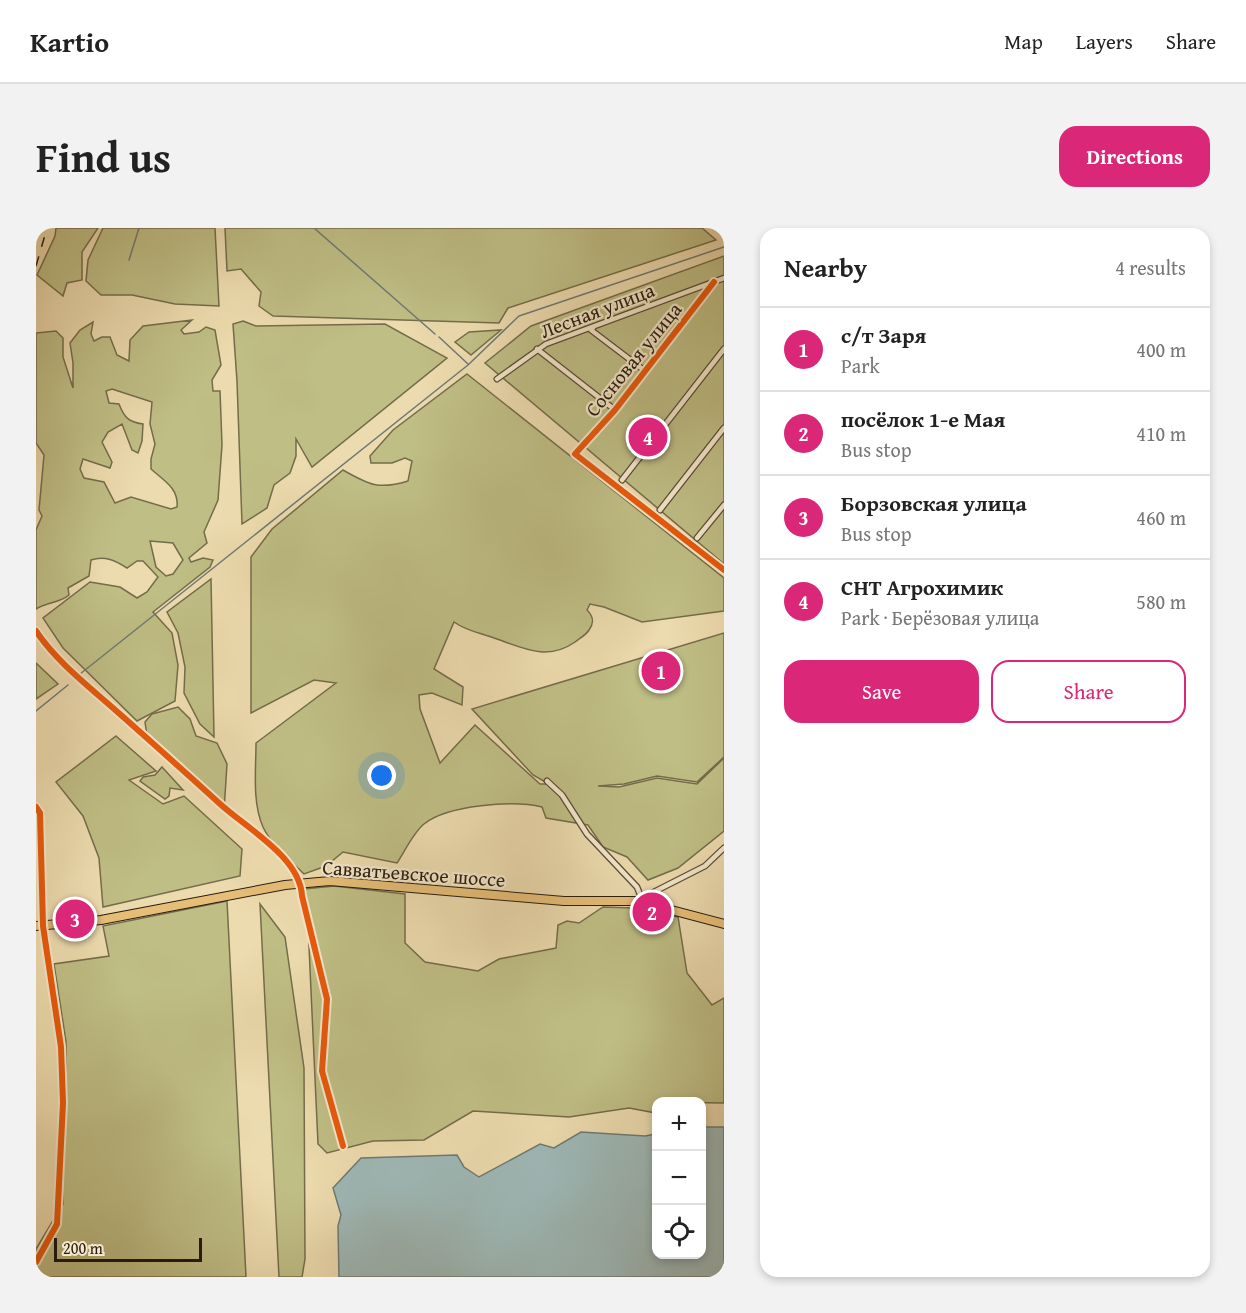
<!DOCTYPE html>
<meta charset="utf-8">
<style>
body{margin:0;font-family:"Gentium Book Plus",serif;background:#f2f2f2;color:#222}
.controls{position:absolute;right:18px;bottom:18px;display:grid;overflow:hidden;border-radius:12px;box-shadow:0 3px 9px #0003}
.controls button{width:54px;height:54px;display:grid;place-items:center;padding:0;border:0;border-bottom:2px solid #e0e0e0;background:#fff;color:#222;font:30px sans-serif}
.scale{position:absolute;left:18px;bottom:15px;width:148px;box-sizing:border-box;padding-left:6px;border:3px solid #291b10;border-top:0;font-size:16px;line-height:21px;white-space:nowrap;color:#291b10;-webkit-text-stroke:4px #f3e8ca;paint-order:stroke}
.you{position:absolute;left:346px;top:548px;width:21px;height:21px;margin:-15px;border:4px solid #fff;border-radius:50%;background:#1a73e8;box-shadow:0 0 0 9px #1a73e833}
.badge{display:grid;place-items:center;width:39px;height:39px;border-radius:50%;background:#db2777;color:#fff;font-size:20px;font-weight:700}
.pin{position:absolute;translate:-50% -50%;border:3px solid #fff;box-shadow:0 2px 6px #0006}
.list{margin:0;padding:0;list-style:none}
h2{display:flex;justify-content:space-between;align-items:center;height:78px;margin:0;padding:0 24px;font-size:26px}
h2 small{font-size:20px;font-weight:400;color:#767676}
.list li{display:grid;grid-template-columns:39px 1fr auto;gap:18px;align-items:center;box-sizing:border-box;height:84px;padding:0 24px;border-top:2px solid #e0e0e0}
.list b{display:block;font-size:22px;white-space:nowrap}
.list p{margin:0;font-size:20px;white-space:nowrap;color:#767676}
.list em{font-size:20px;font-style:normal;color:#767676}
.actions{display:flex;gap:12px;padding:18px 24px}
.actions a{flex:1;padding:14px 0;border:2px solid #db2777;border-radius:18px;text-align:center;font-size:21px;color:#db2777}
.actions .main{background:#db2777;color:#fff}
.icon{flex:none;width:33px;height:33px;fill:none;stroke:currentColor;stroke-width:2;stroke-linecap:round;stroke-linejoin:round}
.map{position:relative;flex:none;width:688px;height:1049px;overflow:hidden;border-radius:18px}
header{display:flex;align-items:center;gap:36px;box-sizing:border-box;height:84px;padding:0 30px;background:#fff;border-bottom:2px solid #e0e0e0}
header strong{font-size:28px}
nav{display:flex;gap:33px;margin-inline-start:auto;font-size:21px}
.intro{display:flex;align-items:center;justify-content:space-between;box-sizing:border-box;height:144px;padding:0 36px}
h1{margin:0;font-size:42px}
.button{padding:15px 27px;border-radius:18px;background:#db2777;color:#fff;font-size:21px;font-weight:700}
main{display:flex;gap:36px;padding:0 36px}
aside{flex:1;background:#fff;border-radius:18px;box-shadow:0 3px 9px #0003}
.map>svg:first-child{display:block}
</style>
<header>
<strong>Kartio</strong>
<nav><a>Map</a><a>Layers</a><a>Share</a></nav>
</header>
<div class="intro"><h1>Find us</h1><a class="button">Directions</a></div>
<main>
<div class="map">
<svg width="688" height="1049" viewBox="0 0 688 1049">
<rect width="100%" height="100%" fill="#ecdbae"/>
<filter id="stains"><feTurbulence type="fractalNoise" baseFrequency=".00333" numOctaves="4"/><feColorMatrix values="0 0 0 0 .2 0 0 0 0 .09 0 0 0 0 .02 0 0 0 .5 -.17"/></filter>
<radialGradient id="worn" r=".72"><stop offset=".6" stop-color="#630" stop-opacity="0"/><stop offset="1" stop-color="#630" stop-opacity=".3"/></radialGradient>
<!-- green -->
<g fill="#bfbe85" stroke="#746c4a" stroke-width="1.5" fill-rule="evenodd">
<path d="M20,0H62L46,24V52L31,55L27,68L1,47L19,8Z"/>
<path d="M67,0H179L183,78L139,76L96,67H65L50,53L52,32Z"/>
<path d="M189,0H666L680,12L472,80L463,95L237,88L223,78L225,64L205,41L191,43Z"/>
<path d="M688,28V336L449,135L495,98Z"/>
<path d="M156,92L145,102L148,106L163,104L170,99L179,102L185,137L176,152L177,163H184L186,217L182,272L168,304L171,315L153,330L155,334L167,330L177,332L174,339L117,384L136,405L142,437L139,473L101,493L27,420L7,390L54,354L84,359L101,370L111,364L122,349L107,333H101L91,340C80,333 69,327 55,332L53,348L32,360L33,367C24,375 11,374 0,381V302L6,288L3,282L8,227L0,215V105L20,103L27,110V129L37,160V135L34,115L44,102L57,94L55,106L58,113L66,109H74L81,127L93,133L94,112L107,98ZM76,161L116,174L114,196L119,216L115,231V241C127,252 143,260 141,279L135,281L95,269L79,275L68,254L48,250L44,241L47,231L74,240L76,234L66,214L72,204L86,196L96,222L102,225L106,213L107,196C92,194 88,189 83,176L73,175L70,163ZM114,313L137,315L147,332L137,346L130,348L120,339Z"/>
<path d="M207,93L220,98L349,96L411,130L276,239L260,211V228L254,245L238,257L231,280L206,296L201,153L197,96Z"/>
<path d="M465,102L435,127L419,114L433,104Z"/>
<path d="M431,146L688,350V383L606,394L568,379L554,376L551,382C557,388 559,394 553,402C550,407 544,410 539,414C512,433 489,421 461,411C446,405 432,404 418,394L398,441L427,459L426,477L396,465L383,467L384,481L404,535L439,497L504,556H513L497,547L436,481L688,405V529L661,554L621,548L588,556L562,558L583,559L621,550L661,556L688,530V603L642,640L612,652L591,629L567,619L552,597L510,590L506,579C478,572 411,577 388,596C377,605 369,623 361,635L307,624L290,638L268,646C254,632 236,618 227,599C216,574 220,542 220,515L300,455L278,452L215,485V329L236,301L307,242C333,257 343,262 372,253L376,233L369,230L356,235H335L334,228L357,202Z"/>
<path d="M175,351L178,509L164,496L148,465L149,439L142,405L131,384Z"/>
<path d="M0,435L22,456L0,471Z"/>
<path d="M142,479L154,491L160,508L181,515L191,536L188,583L112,514L109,494L116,486Z"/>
<path d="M80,508L120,543L93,552L127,576L148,568L206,621L204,648L67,679L63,630L47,588L20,554Z"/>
<path d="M126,539L147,562L134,560L133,568L129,571L104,553L107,549L119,547Z"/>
<path d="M298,658L369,666V715L389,734L442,743L463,731L520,720L522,697L531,693L543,695L567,679L598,680L642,689L651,745L676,777L688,770V875L620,874V885L593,880L533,889L437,883L388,912L337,913L291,925L282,916L272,697L268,661Z"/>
<path d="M191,673L210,1049H0V1021L27,976L22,899L30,873V814L18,736L73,728L67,698Z"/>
<path d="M224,676L249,709L268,840L269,1031L266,1049H243Z"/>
</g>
<!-- water -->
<path fill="#9eb8b6" stroke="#6f7974" stroke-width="1.5" d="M666,899H688V1049H303L302,998L305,987L297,960L325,930L421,927L428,939L443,949L504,916L518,920L545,904L609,908L620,906V1026H666Z"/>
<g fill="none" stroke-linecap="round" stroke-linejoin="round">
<!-- stream -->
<g stroke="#6f7974" stroke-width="1.5">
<path d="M278,0L399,106"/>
<path d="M687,0H688"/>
<path d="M93,32L103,0"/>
<path d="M403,109L432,136"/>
<path d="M39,450L432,137L483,88L688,19"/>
<path d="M0,483L32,457"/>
</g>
<defs>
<g id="minor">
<path d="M678,54L579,182L539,226L688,342"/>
<path d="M557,100L555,102L609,143"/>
<path d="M501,121L579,182"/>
<path d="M461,151L510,116L688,50"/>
<path d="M586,252L688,121"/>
<path d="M624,282L688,200"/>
<path d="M661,310L688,277"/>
<path d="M511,553L526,567L551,606L601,659L605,669"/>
<path d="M0,579L4,585L7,698L25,819L27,875L21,996L0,1034"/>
<path d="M604,671L669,638L688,620"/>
</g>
<path id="primary" d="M0,698L65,692L249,657L294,653L528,673H601L688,696"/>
</defs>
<!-- minor casing -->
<use href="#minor" stroke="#5a4b38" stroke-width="7"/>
<!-- primary casing -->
<use href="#primary" stroke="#291b10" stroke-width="10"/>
<!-- minor -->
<use href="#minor" stroke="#f3e8ca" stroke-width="4.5"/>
<!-- primary -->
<use href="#primary" stroke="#e6be77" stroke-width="8"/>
<!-- rail -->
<path stroke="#291b10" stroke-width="1.5" stroke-dasharray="10 10" stroke-linecap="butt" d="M0,38L11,0"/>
<defs>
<g id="cycleway">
<path d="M678,54L579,182L539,226L688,342"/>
<path d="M0,403C20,433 51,457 77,480C113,512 148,543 183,575C210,600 264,629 266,668L291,771L286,843L307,918"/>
<path d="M0,579L4,585L7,698L25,819L27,875L21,996L0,1034"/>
</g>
</defs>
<!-- cycleway casing -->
<use href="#cycleway" stroke="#f3e8ca" stroke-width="10"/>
<!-- cycleway -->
<use href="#cycleway" stroke="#e8590c" stroke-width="6"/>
</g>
<g text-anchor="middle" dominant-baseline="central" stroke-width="4.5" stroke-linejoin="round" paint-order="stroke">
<!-- street labels -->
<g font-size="20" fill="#291b10" stroke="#f3e8ca">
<text transform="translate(561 82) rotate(-21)">Лесная улица</text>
<text transform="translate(597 131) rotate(-51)">Сосновая улица</text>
<text transform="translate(378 645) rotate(4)">Савватьевское шоссе</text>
</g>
</g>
<rect width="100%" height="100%" filter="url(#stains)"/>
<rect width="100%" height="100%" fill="url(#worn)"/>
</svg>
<div class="controls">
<button>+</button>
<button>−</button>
<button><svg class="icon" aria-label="locate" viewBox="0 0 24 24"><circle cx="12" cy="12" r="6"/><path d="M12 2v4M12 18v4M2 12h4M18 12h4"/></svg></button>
</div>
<div class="scale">200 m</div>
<div class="you"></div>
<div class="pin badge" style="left:625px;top:443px">1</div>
<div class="pin badge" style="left:616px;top:684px">2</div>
<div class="pin badge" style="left:39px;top:691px">3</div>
<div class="pin badge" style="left:612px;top:209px">4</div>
</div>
<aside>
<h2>Nearby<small>4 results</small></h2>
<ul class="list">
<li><span class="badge">1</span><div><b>с/т Заря</b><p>Park</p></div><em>400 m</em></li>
<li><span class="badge">2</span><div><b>посёлок 1-е Мая</b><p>Bus stop</p></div><em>410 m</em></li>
<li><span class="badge">3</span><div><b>Борзовская улица</b><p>Bus stop</p></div><em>460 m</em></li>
<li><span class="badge">4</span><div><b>СНТ Агрохимик</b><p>Park · Берёзовая улица</p></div><em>580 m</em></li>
</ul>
<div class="actions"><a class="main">Save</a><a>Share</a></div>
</aside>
</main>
